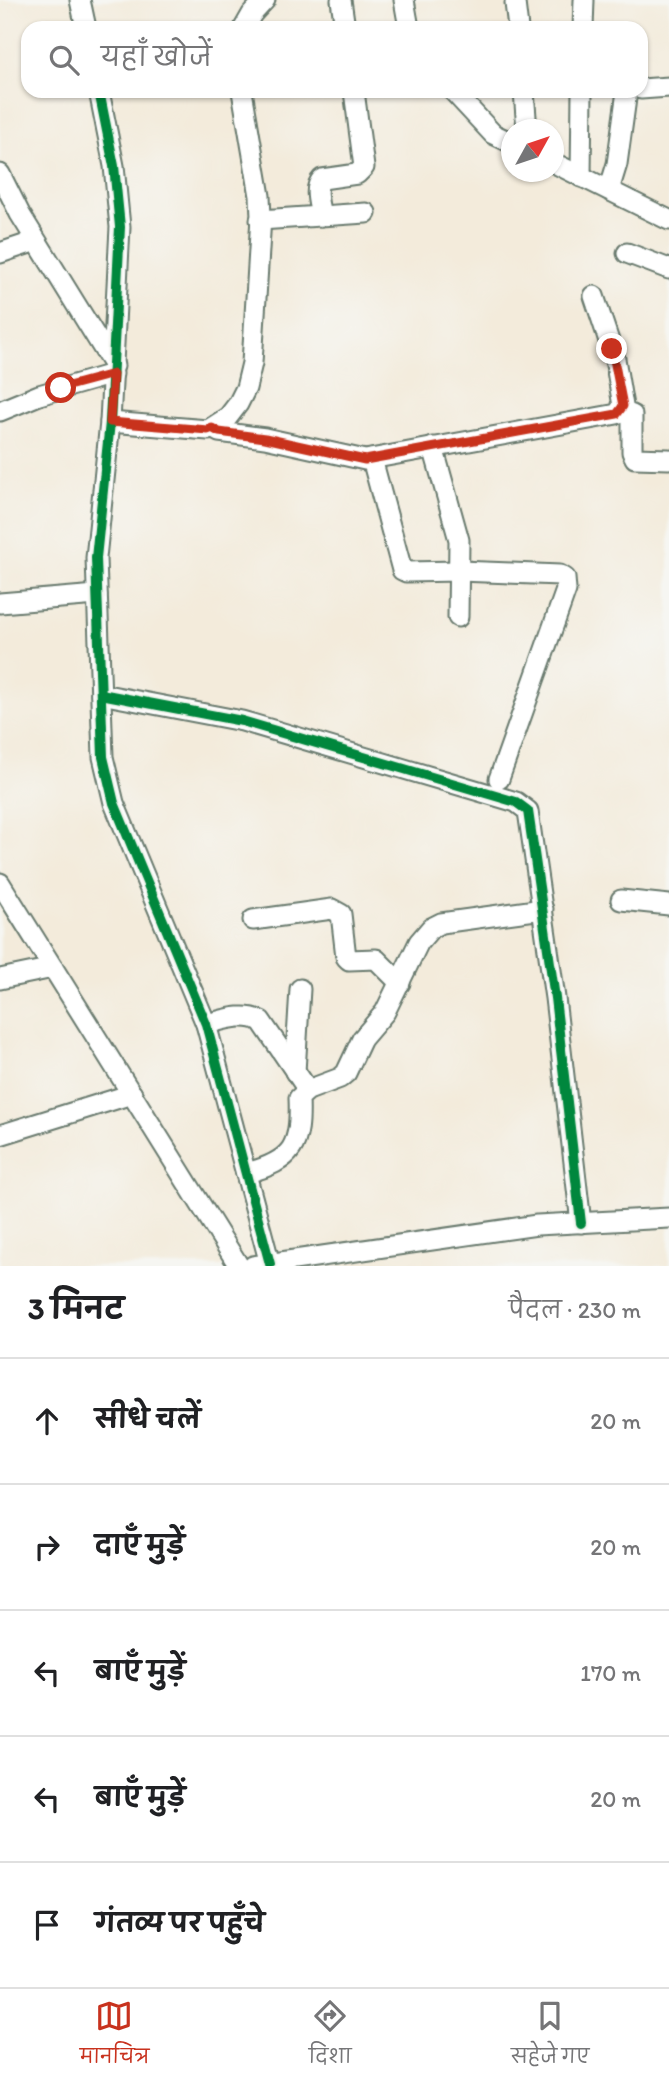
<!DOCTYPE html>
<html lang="hi">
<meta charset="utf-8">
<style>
body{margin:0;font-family:Itim,"Playpen Sans Deva",sans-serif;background:#f2f2f2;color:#202124}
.compass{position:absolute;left:501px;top:119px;width:63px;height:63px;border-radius:50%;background:#fff;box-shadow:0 2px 5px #0004;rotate:50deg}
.stop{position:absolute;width:21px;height:21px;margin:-16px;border:5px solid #c8321e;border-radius:50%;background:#fff}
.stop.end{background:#c8321e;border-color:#fff;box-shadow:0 2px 7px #0008}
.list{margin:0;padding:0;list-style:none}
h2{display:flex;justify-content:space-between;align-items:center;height:91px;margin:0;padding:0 28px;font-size:30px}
h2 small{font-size:23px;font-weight:400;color:#757577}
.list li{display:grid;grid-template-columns:46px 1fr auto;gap:21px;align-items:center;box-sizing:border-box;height:126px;padding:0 28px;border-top:2px solid #e0e0e0}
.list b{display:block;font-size:26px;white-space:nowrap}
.list em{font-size:23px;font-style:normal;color:#757577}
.icon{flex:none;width:38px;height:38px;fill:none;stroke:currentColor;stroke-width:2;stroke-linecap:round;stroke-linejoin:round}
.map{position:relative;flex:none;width:669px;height:1266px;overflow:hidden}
.search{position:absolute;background:#fff;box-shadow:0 2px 5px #0004;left:21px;right:21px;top:21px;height:77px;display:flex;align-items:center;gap:18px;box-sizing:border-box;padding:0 24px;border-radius:21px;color:#757577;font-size:26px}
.sheet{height:721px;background:#fff}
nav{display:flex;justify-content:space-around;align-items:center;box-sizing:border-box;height:98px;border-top:2px solid #e0e0e0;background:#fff;font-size:19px;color:#757577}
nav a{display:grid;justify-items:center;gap:4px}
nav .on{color:#c8321e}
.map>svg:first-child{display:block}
</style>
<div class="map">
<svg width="669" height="1266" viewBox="0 0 669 1266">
<rect width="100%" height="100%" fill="#f6f6f2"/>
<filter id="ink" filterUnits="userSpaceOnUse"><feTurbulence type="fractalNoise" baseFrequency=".0143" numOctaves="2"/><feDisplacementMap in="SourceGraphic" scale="14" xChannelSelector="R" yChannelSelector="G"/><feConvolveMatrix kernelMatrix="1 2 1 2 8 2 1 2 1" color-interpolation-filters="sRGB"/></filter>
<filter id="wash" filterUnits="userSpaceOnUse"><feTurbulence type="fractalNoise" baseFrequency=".00686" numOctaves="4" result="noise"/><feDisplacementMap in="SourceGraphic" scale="28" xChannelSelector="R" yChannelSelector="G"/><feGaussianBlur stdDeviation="1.57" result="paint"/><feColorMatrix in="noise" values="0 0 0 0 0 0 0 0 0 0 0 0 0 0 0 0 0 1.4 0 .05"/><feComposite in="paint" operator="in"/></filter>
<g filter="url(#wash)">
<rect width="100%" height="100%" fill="#f3ebdb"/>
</g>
<g filter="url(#ink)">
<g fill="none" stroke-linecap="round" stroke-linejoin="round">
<defs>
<g id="minor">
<path d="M80,0L86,28"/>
<path d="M341,0L345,28"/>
<path d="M404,0L409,28"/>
<path d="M515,3L518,28"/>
<path d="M244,28L252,14L265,0"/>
<path d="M583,28L584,0"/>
<path d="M641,89L669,87"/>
<path d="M99,91L114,166L120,227L110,422L96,558L103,757L114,803L206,1024L270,1264"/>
<path d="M453,91L493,134L512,143"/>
<path d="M524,91L527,130"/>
<path d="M554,163L669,220"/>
<path d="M0,174L20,214L114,366"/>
<path d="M581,177L582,91"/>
<path d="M609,190L617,164L627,91"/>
<path d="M321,216C319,204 313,188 322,179L357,174L364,167L354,91"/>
<path d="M260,220L366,213"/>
<path d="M0,253L36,241"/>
<path d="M627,253L669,269"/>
<path d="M0,411L39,395L113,374"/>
<path d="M621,411L632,415V452L635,458L669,459"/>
<path d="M110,422L208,430L228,417L238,404L246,388L252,363L261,217L260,196L242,91"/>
<path d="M212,428L219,432L265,438L365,460L617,414L623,406L615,359L594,296"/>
<path d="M433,447L459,540L458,617"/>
<path d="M372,459L402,570L406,572L459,571L560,575L565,578L566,590L499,779"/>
<path d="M0,603L97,595"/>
<path d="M101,694L242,721L516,802L528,811L555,998L581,1223"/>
<path d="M0,883L239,1266"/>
<path d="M621,900L669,905"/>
<path d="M253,920L332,909L341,914L346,957L349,960L376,959L400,983"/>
<path d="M0,979L53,968"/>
<path d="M206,1024C224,1020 244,1012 261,1021L308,1090"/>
<path d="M295,1072L300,989"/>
<path d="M0,1135L132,1094"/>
<path d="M246,1173C294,1161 301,1145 299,1098L308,1090L340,1078L346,1073L362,1039L385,1012L419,942L431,928L441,923L543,909"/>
<path d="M253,1266L537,1225L669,1218"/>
</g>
</defs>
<!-- minor casing -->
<use href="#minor" stroke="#697a6e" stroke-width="23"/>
<!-- minor -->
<use href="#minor" stroke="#fff" stroke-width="19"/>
<defs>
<g id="cycleway">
<path d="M99,91L114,166L120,227L110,422L96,558L103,757L114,803L206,1024L270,1264"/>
<path d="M101,694L242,721L516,802L528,811L555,998L581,1223"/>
</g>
</defs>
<!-- cycleway casing -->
<use href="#cycleway" stroke="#f6f6f2" stroke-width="15"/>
<!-- cycleway -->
<use href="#cycleway" stroke="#00873e" stroke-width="10"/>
</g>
</g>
<g fill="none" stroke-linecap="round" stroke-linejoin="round" filter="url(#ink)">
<!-- route -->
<path stroke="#c8321e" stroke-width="9" d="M61,388L113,374L110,422L208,430L212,428L219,432L265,438L365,460L617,414L623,406L612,349"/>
</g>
</svg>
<svg class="compass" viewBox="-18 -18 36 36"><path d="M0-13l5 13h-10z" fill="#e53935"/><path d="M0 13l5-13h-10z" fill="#757577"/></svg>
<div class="stop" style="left:61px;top:388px"></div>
<div class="stop end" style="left:612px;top:349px"></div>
<div class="search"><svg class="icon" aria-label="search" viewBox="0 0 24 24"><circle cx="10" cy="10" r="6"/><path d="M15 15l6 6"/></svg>यहाँ खोजें</div>
</div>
<section class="sheet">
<h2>3 मिनट<small>पैदल · 230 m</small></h2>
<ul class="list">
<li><svg class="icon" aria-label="ahead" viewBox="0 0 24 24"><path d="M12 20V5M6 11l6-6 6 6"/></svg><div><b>सीधे चलें</b></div><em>20 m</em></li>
<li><svg class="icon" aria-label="right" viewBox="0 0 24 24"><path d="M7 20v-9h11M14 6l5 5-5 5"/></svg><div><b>दाएँ मुड़ें</b></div><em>20 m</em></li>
<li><svg class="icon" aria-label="left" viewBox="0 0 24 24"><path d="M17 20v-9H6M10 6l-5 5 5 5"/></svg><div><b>बाएँ मुड़ें</b></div><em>170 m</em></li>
<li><svg class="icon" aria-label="left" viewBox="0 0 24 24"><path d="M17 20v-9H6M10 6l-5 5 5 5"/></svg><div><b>बाएँ मुड़ें</b></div><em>20 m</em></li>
<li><svg class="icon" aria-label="arrive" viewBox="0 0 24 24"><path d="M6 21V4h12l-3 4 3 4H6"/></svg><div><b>गंतव्य पर पहुँचे</b></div></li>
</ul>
</section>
<nav>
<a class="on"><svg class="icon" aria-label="map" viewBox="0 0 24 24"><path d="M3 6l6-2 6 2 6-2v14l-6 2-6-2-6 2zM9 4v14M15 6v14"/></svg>मानचित्र</a>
<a><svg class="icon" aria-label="directions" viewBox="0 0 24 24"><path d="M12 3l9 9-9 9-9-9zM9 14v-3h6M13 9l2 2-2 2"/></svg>दिशा</a>
<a><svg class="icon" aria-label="saved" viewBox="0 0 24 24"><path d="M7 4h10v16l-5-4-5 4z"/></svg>सहेजे गए</a>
</nav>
